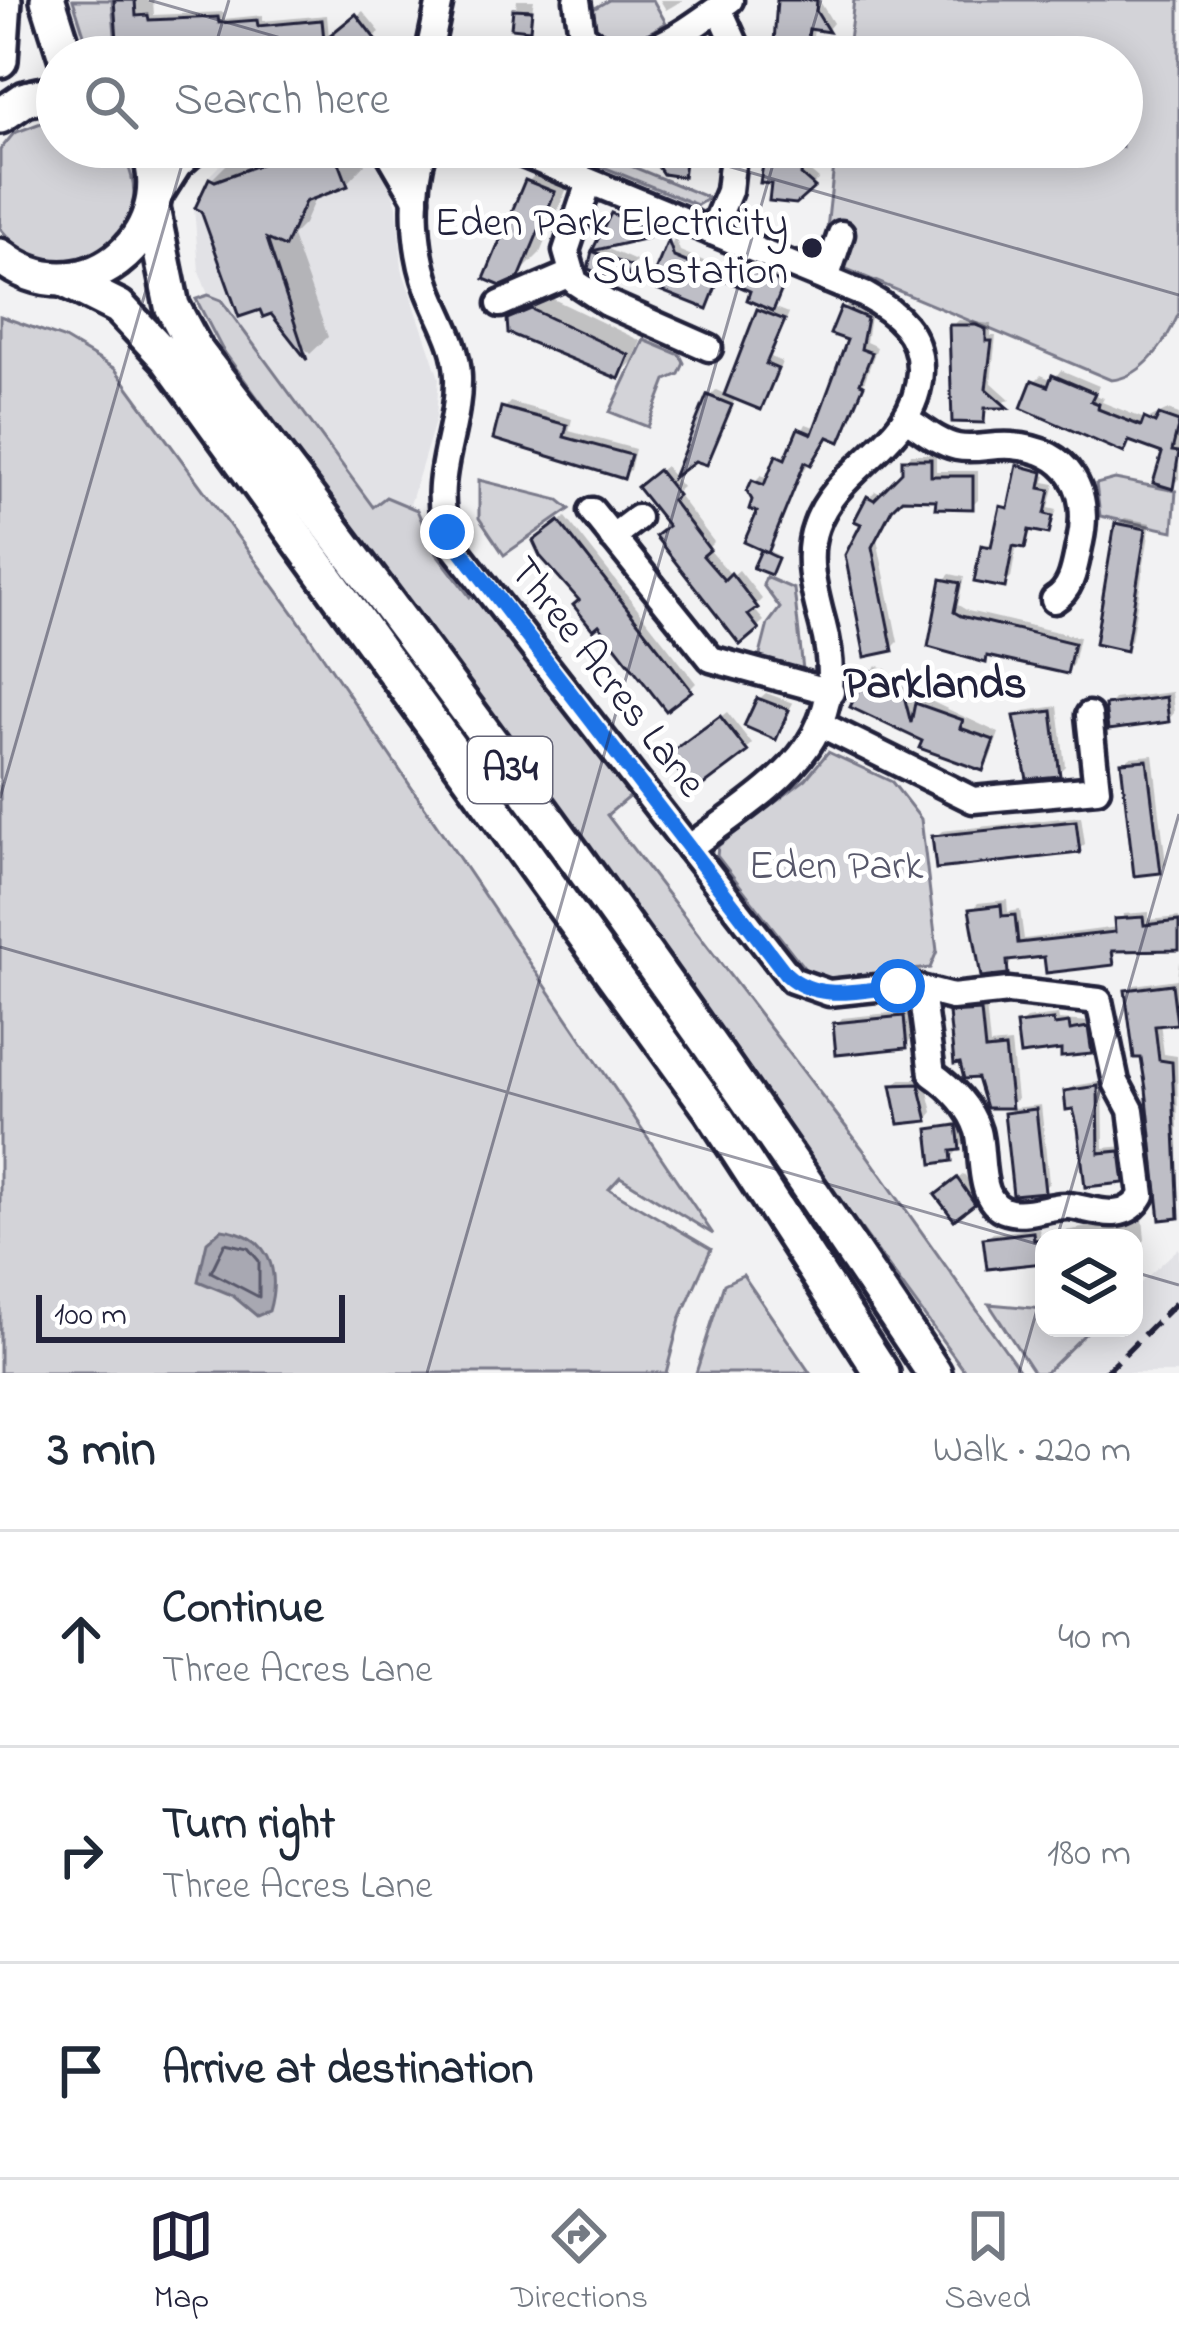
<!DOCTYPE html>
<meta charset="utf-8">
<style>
body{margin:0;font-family:"Indie Flower",sans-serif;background:#f6f6f7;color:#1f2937}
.controls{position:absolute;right:36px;bottom:36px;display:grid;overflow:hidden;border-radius:24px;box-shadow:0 6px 30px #0003}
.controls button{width:108px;height:108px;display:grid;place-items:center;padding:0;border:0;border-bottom:3px solid #e0e1e3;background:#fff;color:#1f2937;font:60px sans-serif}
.scale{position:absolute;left:36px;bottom:30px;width:309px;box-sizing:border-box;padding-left:12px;border:6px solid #22223b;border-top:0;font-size:33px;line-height:42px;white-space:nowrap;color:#22223b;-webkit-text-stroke:9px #fff;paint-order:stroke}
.stop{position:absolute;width:36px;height:36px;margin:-27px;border:9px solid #1a73e8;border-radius:50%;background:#fff}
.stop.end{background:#1a73e8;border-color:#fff;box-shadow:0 3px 12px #0008}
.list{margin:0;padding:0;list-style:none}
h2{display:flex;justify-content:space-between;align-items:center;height:156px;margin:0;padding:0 48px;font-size:51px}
h2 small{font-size:39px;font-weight:400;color:#747a83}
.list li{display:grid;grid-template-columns:78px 1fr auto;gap:36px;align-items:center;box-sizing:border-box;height:216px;padding:0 48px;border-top:3px solid #e0e1e3}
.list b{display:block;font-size:45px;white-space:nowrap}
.list p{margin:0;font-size:39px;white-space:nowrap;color:#747a83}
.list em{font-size:39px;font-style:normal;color:#747a83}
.icon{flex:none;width:66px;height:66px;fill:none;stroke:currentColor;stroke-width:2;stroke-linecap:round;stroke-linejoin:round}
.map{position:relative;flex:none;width:1179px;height:1373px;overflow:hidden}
.search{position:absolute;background:#fff;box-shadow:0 6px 30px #0003;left:36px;right:36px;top:36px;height:132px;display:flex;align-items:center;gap:30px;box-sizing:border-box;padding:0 42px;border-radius:66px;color:#747a83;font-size:45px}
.sheet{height:804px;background:#fff}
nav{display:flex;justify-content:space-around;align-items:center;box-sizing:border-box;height:168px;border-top:3px solid #e0e1e3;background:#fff;font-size:33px;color:#747a83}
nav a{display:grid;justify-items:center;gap:6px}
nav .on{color:#22223b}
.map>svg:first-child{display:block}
</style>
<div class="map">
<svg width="1179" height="1373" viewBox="0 0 1179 1373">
<rect width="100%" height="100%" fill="#f2f2f3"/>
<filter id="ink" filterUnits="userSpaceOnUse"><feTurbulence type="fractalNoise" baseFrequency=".00833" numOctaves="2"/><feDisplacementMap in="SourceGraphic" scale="24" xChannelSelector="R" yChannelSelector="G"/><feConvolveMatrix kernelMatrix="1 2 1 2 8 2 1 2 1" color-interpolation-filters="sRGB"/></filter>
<g filter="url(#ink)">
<!-- built -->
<g fill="#e2e2e6">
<path d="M238,147H368L387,176L397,206L402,269L439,378L436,418L410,505L386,498L374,507L221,300L208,295L199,271L194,207L209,176Z"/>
<path d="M1179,1248V1373H1045L1091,1328H1134V1289Z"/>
</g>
<!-- green -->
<g fill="#d3d3d8" stroke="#7a7a8a" stroke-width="3">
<path d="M73,0H112L117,57H91Z"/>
<path d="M609,0H653L666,23L628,45L598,34L588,12Z"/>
<path d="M854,0H1179V313C1166,342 1144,377 1111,380L839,266L848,237L827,229L836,147H1122V57H847Z"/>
<path d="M57,117V147H118C175,232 64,309 0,228V150L14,133Z"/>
<path d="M554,147H585L709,198L697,205Z"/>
<path d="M208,295L221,300L373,507L386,497L417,510L434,550L470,597L475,594L631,795L607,815L862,1148L1021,1372L966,1373L222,349L196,299Z"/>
<path d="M0,316L63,338L115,369L295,615L713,1234L620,1177L609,1189L711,1249L680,1319L666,1373H0Z"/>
<path d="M644,340L680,355L684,363L679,374L666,380L648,427L610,412Z"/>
<path d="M1115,479L1176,491L1173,531L1100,516L1096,484Z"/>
<path d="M479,480L559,500L570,509L504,555L479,518Z"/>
<path d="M766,577L794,589L803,670L764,663L760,655L768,624L780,608L763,585Z"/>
<path d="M828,752L892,782L921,819L937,951L930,968L828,979L808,973L717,856L718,846L806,779Z"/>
<path d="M743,1275L810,1373H696L724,1284Z"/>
<path d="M989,1304L1044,1309V1328H1091L1045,1373H1034Z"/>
</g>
<!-- water -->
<path fill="#a8a8b2" stroke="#727282" stroke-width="3" d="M222,1229C269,1235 281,1269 269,1311L257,1316L232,1295L198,1281L207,1242Z"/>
<!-- shadow -->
<g fill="#0003">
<path d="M117,0H153L154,15L224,12V19L263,15V21L327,15L329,38L363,11L380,32L353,57H170L141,34Z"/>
<path d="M517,0H534L529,27L514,25Z"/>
<path d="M660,0H683L666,10Z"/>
<path d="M783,0H819L833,23L828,29L814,27L811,57H777Z"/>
<path d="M701,41L711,42L710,57H692Z"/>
<path d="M526,44L556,57H517Z"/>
<path d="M279,147H356L365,164L346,184L317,194L304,224L292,236L328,337L310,354L272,311L211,180L231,160Z"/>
<path d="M656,147H704L698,156L690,155L682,173Z"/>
<path d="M768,147H815L808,152L806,168L819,179L795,201L775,182L764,181Z"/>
<path d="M549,161L574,171L540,253L518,275L528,182Z"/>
<path d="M620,209L648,220L653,229L598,247Z"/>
<path d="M675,237L680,251L728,271L737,258L787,279L773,307L789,313L771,357L782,362L767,400L760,407L736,397L706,462L710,396L716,390L727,395L766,304L754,289L722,276L706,305L653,284Z"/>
<path d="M601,246L636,261L625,280L595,253Z"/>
<path d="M547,296L641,341L632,362L619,375L510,320Z"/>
<path d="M850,303L871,311L866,342L877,347L846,432L840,439L829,434L796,482L766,550L778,555L772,570L763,552L755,481L761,475L770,479L779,457L791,453L806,424L817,428L851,339L844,309Z"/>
<path d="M959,320L991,324V336H996L991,382L1011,400L990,405L983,420L952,326Z"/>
<path d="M1061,370L1099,386L1095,395L1104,398L1102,402L1147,420L1168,410L1179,414V479L1172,485L1165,451L1132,439L1123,449L1035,381L1041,375L1053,380Z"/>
<path d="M510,402L572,419L569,431L635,449L630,470L623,476L504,409Z"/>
<path d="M911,454H936V471H978V500L972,506L939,496L897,500L877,539L898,642L892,648L865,523L869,498L875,491L883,495L905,474Z"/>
<path d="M665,466L682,487L676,492L714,542L708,548L732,576L739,570L762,599L753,608L764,621L757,627L671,525L647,481Z"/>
<path d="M1020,469L1046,476L1044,482L1055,484L1049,508L1057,510L1048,531L1033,528L1024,545L1017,544L1011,578L1004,585L984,546L996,541L1003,508L1012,502Z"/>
<path d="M566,517L696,683L690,689L582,600L543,535Z"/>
<path d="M1125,518L1151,523L1131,641L1125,647L1118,524Z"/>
<path d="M950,574L964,577L958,605L968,611L1079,637L1073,664L1066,671L991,654L985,660L932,645L943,581Z"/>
<path d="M876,665L887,669L883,677L910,690L914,709L924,698L999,733L989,761L983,767L854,706Z"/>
<path d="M1172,692L1174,713L1168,720L1108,706L1114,699Z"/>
<path d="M766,693L793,703L775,736L759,699Z"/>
<path d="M1058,706L1065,766L1058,773L1017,717L1024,711Z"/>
<path d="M727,712L752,744L746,750H677Z"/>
<path d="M1153,755L1166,864L1159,870L1124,763L1130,757Z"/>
<path d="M1081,816L1085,844L1078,850L935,838L942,831Z"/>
<path d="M1007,900L1008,912L1020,910L1024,939L1118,927L1124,914L1149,912V920L1179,917V947H1118L1112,962L1047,954L1013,957L1007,971L972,910L978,903Z"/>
<path d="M1179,961V1017L1160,1022L1164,1054L1177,1056L1179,1215L1163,1216L1149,1089L1128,991L1134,985L1177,979Z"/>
<path d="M986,1006L990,1045L1011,1043L1017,1099L1010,1105L991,1107L982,1096L980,1075L952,1014L958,1008Z"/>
<path d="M909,1011L912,1039L906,1045L836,1025L842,1018Z"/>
<path d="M1058,1015L1059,1020L1093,1022L1097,1044L1090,1051L1063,1047L1019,1025L1026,1019Z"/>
<path d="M901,1079H925L933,1112L927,1119L894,1086Z"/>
<path d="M1103,1081L1104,1148L1125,1146L1129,1174L1122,1180L1087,1184L1075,1106L1067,1092L1074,1086Z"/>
<path d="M1041,1105L1049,1183L1043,1189L1007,1114L1013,1108Z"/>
<path d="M962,1121L965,1141L951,1159L931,1130Z"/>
<path d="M964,1174L979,1195L973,1202L945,1189Z"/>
<path d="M1143,1218L1145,1240L1139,1246L1134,1247V1238H1044V1260L986,1239L993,1233L1039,1228L1040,1235Z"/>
</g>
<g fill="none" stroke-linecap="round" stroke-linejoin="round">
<!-- shore -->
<path stroke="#58586b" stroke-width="3" d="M225,1243L248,1248L259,1261V1297L211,1272Z"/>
</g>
<!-- building -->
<g fill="#bebec6" stroke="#22223b" stroke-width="3">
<path d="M114,0H135L136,16L148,15L149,20L218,17L219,23L257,20L258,26L322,20L324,40L356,14L376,40L355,57L344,45L315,49L316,57H169L156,55V48L139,51L138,38L117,40Z"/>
<path d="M777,0H817L816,11L829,32L809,29L806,57H773Z"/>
<path d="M513,9L532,10L530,30L511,28Z"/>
<path d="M307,147H326L330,159L337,157L348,186L305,202L285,247L267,239L307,360L271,314L263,317L260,310L239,317L201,211L195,208L209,178L215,181Z"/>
<path d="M653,147H687L683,177L663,174L652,158Z"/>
<path d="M777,147H821L803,159L801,175L815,187L796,204L769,201L771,184L760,183L763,165L775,166Z"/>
<path d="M525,180L555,192L519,278L501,286L484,279Z"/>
<path d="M611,213L641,226L648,238L592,251Z"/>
<path d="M668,240L674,257L720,276L707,309L649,286Z"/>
<path d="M592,251L632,267L626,284L588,269Z"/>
<path d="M729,261L784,284L773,311L747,300L750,291L722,279Z"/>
<path d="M841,307L867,318L861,349L872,353L860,383L864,385L840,442L828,437L811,465L805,462L768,553L744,542L757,512L749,509L752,500L747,491L752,480L764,485L776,455L785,459L798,428L812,434L847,340L830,334Z"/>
<path d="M531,309L629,355L619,379L508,333L507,319Z"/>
<path d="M757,309L785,320L766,364L778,369L761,410L724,395Z"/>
<path d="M949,325H976L986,329V341H992L986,389L1008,408H985L984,423L952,422Z"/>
<path d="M1052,375L1095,393L1091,401L1099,404L1098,409L1141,426L1144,418L1155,423L1159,415L1179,422L1172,451L1179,452L1173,489L1153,483L1162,453L1129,441L1124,453L1021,408L1032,380L1048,386Z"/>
<path d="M707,395L732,405L707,465L695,461L673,478Z"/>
<path d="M501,407L567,425L564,437L631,455L624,479L493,439Z"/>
<path d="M902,459H931V476H973V509L935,508L936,500L902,499L892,509L872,547L893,651L865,657L845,555L861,524L854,521L867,496L874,500L902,472Z"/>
<path d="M1017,465L1043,472L1040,488L1050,490L1045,514L1053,516L1049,534L1029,530L1025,548L1013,546L1005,588L974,582L981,545L991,547L1000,506L1008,508Z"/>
<path d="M658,470L678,495L672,500L710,550L703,556L724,580L731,573L758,608L748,615L759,629L740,645L655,536L668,526L637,487Z"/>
<path d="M559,521L692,691L666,711L599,625L593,630L573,605L579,600L540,556L533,541Z"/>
<path d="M1115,523L1146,529L1126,651L1095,644Z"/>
<path d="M761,550L778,558L771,575L753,568Z"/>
<path d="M941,579L960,583L954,612L961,616L1074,643L1067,674L987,656L986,663L928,647Z"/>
<path d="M868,669L882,676L879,684L904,696L911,723L915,703L963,720L960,728L994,740L983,771L919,748L922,741L850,707Z"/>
<path d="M1166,697L1169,722L1108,730L1105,705Z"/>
<path d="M757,698L789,710L776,740L744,726Z"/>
<path d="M1052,711L1060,776L1027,779L1014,716Z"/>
<path d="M720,716L748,752L695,792L666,756Z"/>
<path d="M1147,760L1161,873L1134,876L1121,762Z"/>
<path d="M1076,821L1080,853L936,869L932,836Z"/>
<path d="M1001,905L1002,916L1015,915L1018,943L1115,932L1114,919L1143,917L1144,925L1179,921V950L1112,951L1114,965L1046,973L1044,957L1007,961L1008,974L981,977L969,909Z"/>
<path d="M1172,984L1177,1024L1155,1026L1159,1060L1172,1062L1179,1218L1160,1220L1146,1089L1141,1058H1134L1125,990Z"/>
<path d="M981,1011L985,1050L1005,1048L1012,1108H986L977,1078L964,1079L960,1063L954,1064L949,1013Z"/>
<path d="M904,1016L907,1048L836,1055L833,1023Z"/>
<path d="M1053,1020L1054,1025L1069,1023L1070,1030L1088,1027L1092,1054L1061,1057V1050L1020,1055L1016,1024Z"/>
<path d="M919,1084L928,1121L899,1124L891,1085Z"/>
<path d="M1098,1086L1099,1153L1120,1151L1124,1183L1085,1187L1078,1128L1073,1109L1066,1110L1064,1091Z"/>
<path d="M1036,1109L1045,1192L1013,1195L1004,1113Z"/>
<path d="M957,1125L960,1150L951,1151L952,1161L932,1164L928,1129Z"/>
<path d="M957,1178L975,1204L954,1220L935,1195Z"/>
<path d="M1033,1232L1034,1240L1044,1239V1263L987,1269L983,1238Z"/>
</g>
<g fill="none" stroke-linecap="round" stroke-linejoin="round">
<defs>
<g id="minor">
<path d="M577,0L582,34C630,82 687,29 730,0"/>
<path d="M719,8L741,57"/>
<path d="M428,57L440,0"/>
<path d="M506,147L865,295C896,312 921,333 920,371C917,444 838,463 816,526C804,558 815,594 823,625C855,744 771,786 689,848"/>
<path d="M388,151L416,199"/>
<path d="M423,153C411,193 414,251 429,290C440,319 457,343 458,376C460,439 423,485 454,547L792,980L829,993L905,985L952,997L1008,991L1099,1001L1116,1082L1131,1110L1142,1195C1127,1222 1100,1212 1076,1207C1056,1202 1032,1216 1011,1212C975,1206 985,1155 978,1131C971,1108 951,1087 932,1074L921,991"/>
<path d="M589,182L566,251L575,282L607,303L709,348"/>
<path d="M156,201L178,166L199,147"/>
<path d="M712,232L729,191L734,147"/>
<path d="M826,279L841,234"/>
<path d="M500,304L570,274"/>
<path d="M908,420C923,430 939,443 957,447C975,451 993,444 1012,446C1070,450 1091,491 1080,542C1075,563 1074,588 1054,600"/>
<path d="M592,511L711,659L831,692"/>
<path d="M612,537L637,518"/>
<path d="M822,725L973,800L1097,789L1089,715"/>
</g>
<g id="highway">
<path d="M48,0L66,57"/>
<path d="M0,60L4,0"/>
<path d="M0,116L25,99L57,92"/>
<path d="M153,213L172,306L196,351C452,684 702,1023 934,1373"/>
<path d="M0,256C79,320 182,240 148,147"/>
<path d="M65,280L119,307L168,359L712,1111L882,1373"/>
</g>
</defs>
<!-- minor casing -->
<use href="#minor" stroke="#22223b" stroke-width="33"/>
<!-- highway casing -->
<use href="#highway" stroke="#22223b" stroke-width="42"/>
<!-- minor -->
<use href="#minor" stroke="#fff" stroke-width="24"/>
<!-- highway -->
<use href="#highway" stroke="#fff" stroke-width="33"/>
<!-- rail -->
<path stroke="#22223b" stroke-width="6" stroke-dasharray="18 9" stroke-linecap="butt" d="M1105,1373L1179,1300"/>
</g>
</g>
<g fill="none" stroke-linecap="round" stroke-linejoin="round" filter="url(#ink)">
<!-- route -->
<path stroke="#1a73e8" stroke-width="15" d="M447,532L786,974C817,1003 861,990 898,986"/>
</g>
<!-- ticks -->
<path fill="none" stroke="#22223b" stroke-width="3" stroke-opacity="0.45" d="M149,0L347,57M212,57L229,0M804,57L821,0M661,147L1179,295M0,798L187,147M0,947L1044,1246M1057,1238L1179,814M1134,1272L1179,1285M427,1373L778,147M1019,1373L1044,1285"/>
<!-- markers -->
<circle fill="#22223b" stroke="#fff" stroke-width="4.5" cx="812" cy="248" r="12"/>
<g text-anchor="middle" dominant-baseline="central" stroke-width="10" stroke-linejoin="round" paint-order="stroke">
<!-- shield labels -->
<rect fill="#fff" stroke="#646476" stroke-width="3" x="468" y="737" width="84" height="66" rx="9"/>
<g font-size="39" font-weight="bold" fill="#22223b">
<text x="510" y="770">A34</text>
</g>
<!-- poi labels -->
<g font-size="42" fill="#22223b" stroke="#fff" text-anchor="end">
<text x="788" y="224">Eden Park Electricity<tspan x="788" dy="48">Substation</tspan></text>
</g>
<!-- street labels -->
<g font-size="42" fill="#22223b" stroke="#fff">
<text transform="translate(606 678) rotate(52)">Three Acres Lane</text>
</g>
<!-- park labels -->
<g font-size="42" fill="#57576a" stroke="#fff">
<text x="836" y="867">Eden Park</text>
</g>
<!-- neighbourhood labels -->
<g font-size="45" font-weight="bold" fill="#22223b" stroke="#fff">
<text x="935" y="686">Parklands</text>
</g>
</g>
</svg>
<div class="controls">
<button><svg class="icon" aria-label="layers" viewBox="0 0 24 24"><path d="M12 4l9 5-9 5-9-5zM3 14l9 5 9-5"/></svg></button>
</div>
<div class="scale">100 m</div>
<div class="stop" style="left:898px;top:986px"></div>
<div class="stop end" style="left:447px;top:532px"></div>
<div class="search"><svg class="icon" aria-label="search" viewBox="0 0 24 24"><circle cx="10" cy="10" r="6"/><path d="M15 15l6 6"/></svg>Search here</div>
</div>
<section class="sheet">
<h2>3 min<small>Walk · 220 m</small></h2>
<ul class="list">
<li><svg class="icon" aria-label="ahead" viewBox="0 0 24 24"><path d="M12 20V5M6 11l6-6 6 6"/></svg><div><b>Continue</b><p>Three Acres Lane</p></div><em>40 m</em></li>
<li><svg class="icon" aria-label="right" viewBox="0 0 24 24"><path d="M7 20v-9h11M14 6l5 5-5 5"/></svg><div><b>Turn right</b><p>Three Acres Lane</p></div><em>180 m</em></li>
<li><svg class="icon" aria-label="arrive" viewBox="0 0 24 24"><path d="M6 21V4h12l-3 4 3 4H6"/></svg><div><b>Arrive at destination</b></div></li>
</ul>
</section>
<nav>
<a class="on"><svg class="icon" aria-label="map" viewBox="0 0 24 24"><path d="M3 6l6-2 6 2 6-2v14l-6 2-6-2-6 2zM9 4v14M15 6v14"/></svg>Map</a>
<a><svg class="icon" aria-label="directions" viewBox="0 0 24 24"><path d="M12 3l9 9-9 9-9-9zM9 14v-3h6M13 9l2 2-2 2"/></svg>Directions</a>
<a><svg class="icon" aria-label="saved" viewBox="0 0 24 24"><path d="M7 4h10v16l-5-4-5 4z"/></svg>Saved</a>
</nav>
